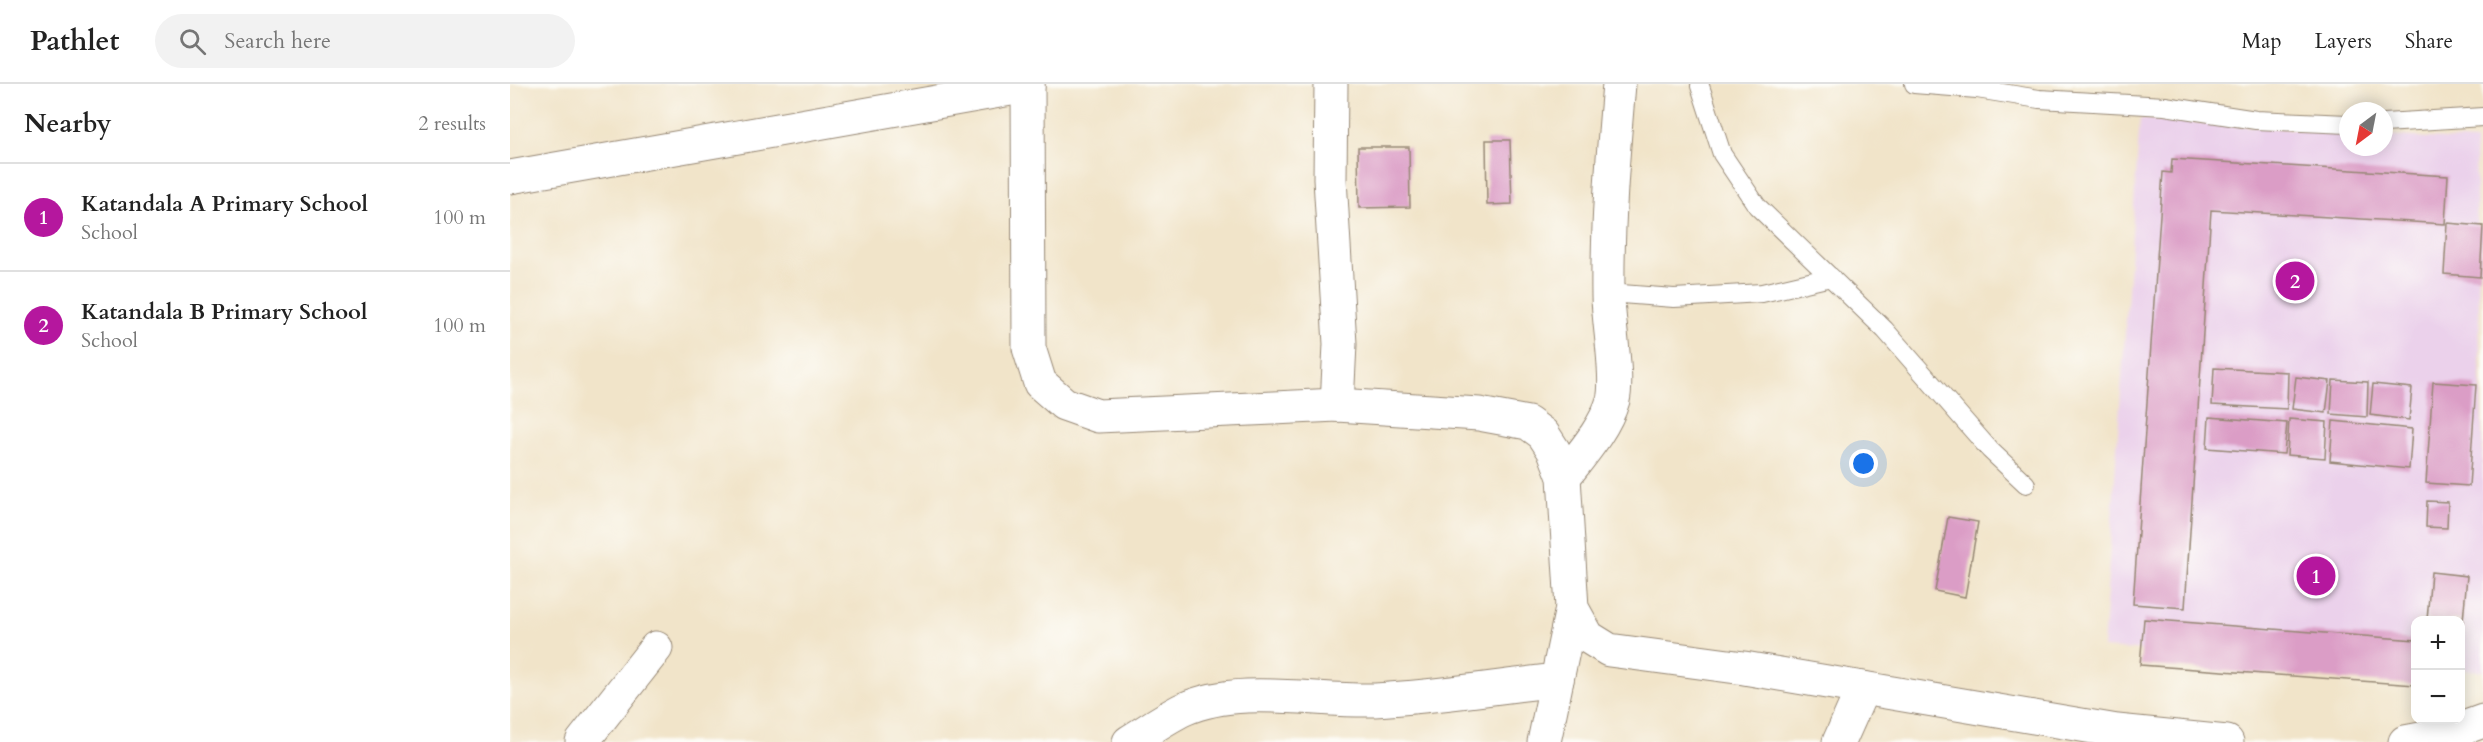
<!DOCTYPE html>
<meta charset="utf-8">
<style>
body{margin:0;font-family:Cardo,serif;background:#f2f2f2;color:#222}
.controls{position:absolute;right:18px;bottom:18px;display:grid;overflow:hidden;border-radius:12px;box-shadow:0 3px 15px #0003}
.controls button{width:54px;height:54px;display:grid;place-items:center;padding:0;border:0;border-bottom:2px solid #e0e0e0;background:#fff;color:#222;font:30px sans-serif}
.compass{position:absolute;left:1829px;top:18px;width:54px;height:54px;border-radius:50%;background:#fff;box-shadow:0 3px 15px #0003;rotate:212deg}
.you{position:absolute;left:1354px;top:380px;width:21px;height:21px;margin:-15px;border:4px solid #fff;border-radius:50%;background:#1a73e8;box-shadow:0 0 0 9px #1a73e833}
.badge{display:grid;place-items:center;width:39px;height:39px;border-radius:50%;background:#b5179e;color:#fff;font-size:20px;font-weight:700}
.pin{position:absolute;translate:-50% -50%;border:3px solid #fff;box-shadow:0 2px 6px #0006}
.list{margin:0;padding:0;list-style:none}
h2{display:flex;justify-content:space-between;align-items:center;height:78px;margin:0;padding:0 24px;font-size:26px}
h2 small{font-size:20px;font-weight:400;color:#767676}
.list li{display:grid;grid-template-columns:39px 1fr auto;gap:18px;align-items:center;box-sizing:border-box;height:108px;padding:0 24px;border-top:2px solid #e0e0e0}
.list b{display:block;font-size:22px;white-space:nowrap}
.list p{margin:0;font-size:20px;white-space:nowrap;color:#767676}
.list em{font-size:20px;font-style:normal;color:#767676}
.icon{flex:none;width:33px;height:33px;fill:none;stroke:currentColor;stroke-width:2;stroke-linecap:round;stroke-linejoin:round}
.map{position:relative;flex:none;width:1973px;height:658px;overflow:hidden}
header{display:flex;align-items:center;gap:36px;box-sizing:border-box;height:84px;padding:0 30px;background:#fff;border-bottom:2px solid #e0e0e0}
header strong{font-size:28px}
nav{display:flex;gap:33px;margin-inline-start:auto;font-size:21px}
.search{width:420px;height:54px;background:#f2f2f2;display:flex;align-items:center;gap:15px;box-sizing:border-box;padding:0 21px;border-radius:33px;color:#767676;font-size:22px}
main{display:flex}
aside{flex:1;background:#fff}
.map>svg:first-child{display:block}
</style>
<header>
<strong>Pathlet</strong>
<div class="search"><svg class="icon" aria-label="search" viewBox="0 0 24 24"><circle cx="10" cy="10" r="6"/><path d="M15 15l6 6"/></svg>Search here</div>
<nav><a>Map</a><a>Layers</a><a>Share</a></nav>
</header>
<main>
<aside>
<h2>Nearby<small>2 results</small></h2>
<ul class="list">
<li><span class="badge">1</span><div><b>Katandala A Primary School</b><p>School</p></div><em>100 m</em></li>
<li><span class="badge">2</span><div><b>Katandala B Primary School</b><p>School</p></div><em>100 m</em></li>
</ul>
</aside>
<div class="map">
<svg width="1973" height="658" viewBox="0 0 1973 658">
<rect width="100%" height="100%" fill="#fdfcf7"/>
<filter id="ink" filterUnits="userSpaceOnUse"><feTurbulence type="fractalNoise" baseFrequency=".0167" numOctaves="2"/><feDisplacementMap in="SourceGraphic" scale="12" xChannelSelector="R" yChannelSelector="G"/><feConvolveMatrix kernelMatrix="1 2 1 2 8 2 1 2 1" color-interpolation-filters="sRGB"/></filter>
<filter id="wash" filterUnits="userSpaceOnUse"><feTurbulence type="fractalNoise" baseFrequency=".008" numOctaves="4" result="noise"/><feDisplacementMap in="SourceGraphic" scale="24" xChannelSelector="R" yChannelSelector="G"/><feGaussianBlur stdDeviation="1.35" result="paint"/><feColorMatrix in="noise" values="0 0 0 0 0 0 0 0 0 0 0 0 0 0 0 0 0 1.4 0 .05"/><feComposite in="paint" operator="in"/></filter>
<g filter="url(#wash)">
<rect width="100%" height="100%" fill="#f1e4c9"/>
<!-- built -->
<path fill="#ebd1eb" d="M1630,35L1838,49V63H1874V51L1965,57L1973,393V587L1951,586L1950,536H1906L1905,583L1593,564Z"/>
<g id="blocks">
<!-- building -->
<g fill="#db9dc6">
<path d="M976,56H1000L1002,120L977,121Z"/>
<path d="M848,63H899L900,123L849,124Z"/>
<path d="M1662,75L1938,92L1935,140L1701,126L1675,524L1623,520L1653,88L1661,89Z"/>
<path d="M1937,139L1973,142L1970,193L1934,190Z"/>
<path d="M1704,284L1778,288L1777,325L1702,321Z"/>
<path d="M1786,293L1820,297L1816,329L1782,325Z"/>
<path d="M1823,296L1858,298L1857,333L1821,330Z"/>
<path d="M1923,298L1966,301L1959,402L1916,399Z"/>
<path d="M1863,300L1902,304L1899,336L1860,331Z"/>
<path d="M1699,333L1777,339L1774,370L1697,364Z"/>
<path d="M1779,335L1817,338L1815,374L1777,371Z"/>
<path d="M1823,337L1902,345L1899,385L1820,377Z"/>
<path d="M1917,417L1938,418L1937,444L1916,443Z"/>
<path d="M1438,433L1468,438L1455,513L1425,507Z"/>
<path d="M1921,488L1957,492L1952,548L1950,536H1917Z"/>
<path d="M1634,535L1906,556L1905,601L1630,581Z"/>
</g>
</g>
</g>
<g filter="url(#ink)">
<use href="#blocks" fill-opacity="0" stroke="#968774" stroke-width="1.5"/>
<g fill="none" stroke-linecap="round" stroke-linejoin="round">
<defs>
<g id="lane">
<path d="M1404,0L1467,5L1529,15L1655,22L1746,36L1838,40"/>
<path d="M1190,2L1212,70L1247,122L1375,246L1480,366L1516,400"/>
<path d="M1874,39L1973,33"/>
<path d="M1098,209L1164,214L1252,209L1321,193"/>
</g>
<g id="street">
<path d="M518,0L519,264L530,299L554,320L588,332L827,321L969,330L1018,339L1033,350L1044,367L1054,393L1062,524L1078,553L1099,566L1234,584L1607,647L1717,658"/>
<path d="M821,0L820,95L830,260L827,321"/>
<path d="M0,93L518,2"/>
<path d="M1054,393C1071,371 1095,344 1103,316C1109,293 1098,238 1098,211C1097,141 1103,70 1109,0"/>
<path d="M72,658L146,564"/>
<path d="M619,658C637,647 655,634 674,625C729,600 806,618 865,616C926,613 986,603 1047,596"/>
<path d="M1034,658L1062,524"/>
<path d="M1329,658L1353,604"/>
<path d="M1895,658L1937,650L1973,637"/>
</g>
</defs>
<!-- lane casing -->
<use href="#lane" stroke="#968774" stroke-width="20"/>
<!-- street casing -->
<use href="#street" stroke="#968774" stroke-width="35"/>
<!-- lane -->
<use href="#lane" stroke="#fff" stroke-width="18"/>
<!-- street -->
<use href="#street" stroke="#fff" stroke-width="33"/>
</g>
</g>
</svg>
<div class="controls">
<button>+</button>
<button>−</button>
</div>
<svg class="compass" viewBox="-18 -18 36 36"><path d="M0-13l5 13h-10z" fill="#e53935"/><path d="M0 13l5-13h-10z" fill="#767676"/></svg>
<div class="you"></div>
<div class="pin badge" style="left:1806px;top:492px">1</div>
<div class="pin badge" style="left:1785px;top:197px">2</div>
</div>
</main>
